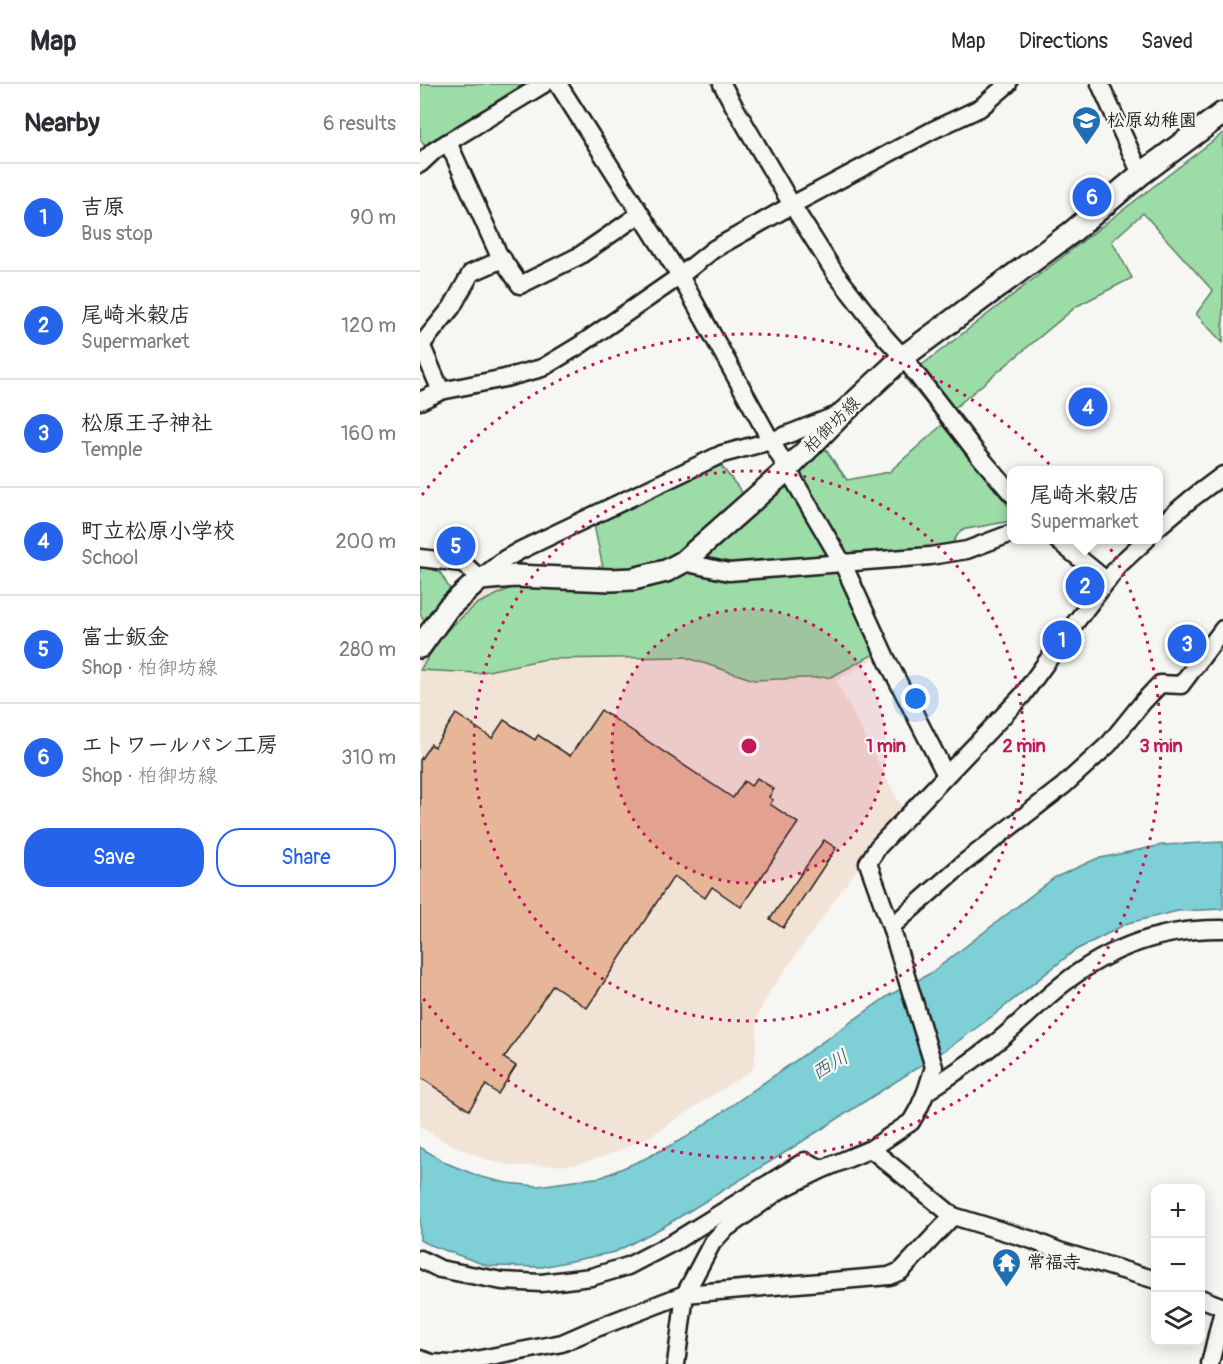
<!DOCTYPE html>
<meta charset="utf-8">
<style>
body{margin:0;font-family:Pangolin,"Klee One",sans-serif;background:#f7f7f7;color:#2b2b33}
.controls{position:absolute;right:18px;bottom:18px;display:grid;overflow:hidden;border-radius:12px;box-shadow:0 3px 15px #0003}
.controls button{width:54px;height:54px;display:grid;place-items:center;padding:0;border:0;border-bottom:2px solid #e1e1e2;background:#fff;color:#2b2b33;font:30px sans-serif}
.you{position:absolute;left:496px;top:615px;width:21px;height:21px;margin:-15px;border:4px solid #fff;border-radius:50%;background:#1a73e8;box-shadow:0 0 0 9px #1a73e833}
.badge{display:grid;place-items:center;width:39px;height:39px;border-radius:50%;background:#2563eb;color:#fff;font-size:20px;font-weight:700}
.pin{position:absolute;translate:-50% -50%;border:3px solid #fff;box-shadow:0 2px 6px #0006}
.popup{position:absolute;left:587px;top:382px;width:156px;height:78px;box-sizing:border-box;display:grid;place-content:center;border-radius:12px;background:#fff;filter:drop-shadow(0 2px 4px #0005);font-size:20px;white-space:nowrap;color:#7c7c81}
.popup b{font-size:22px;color:#2b2b33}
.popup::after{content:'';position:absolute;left:50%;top:100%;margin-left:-12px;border:12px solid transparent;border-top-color:#fff}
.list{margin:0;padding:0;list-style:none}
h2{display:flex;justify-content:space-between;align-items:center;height:78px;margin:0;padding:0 24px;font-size:26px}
h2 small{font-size:20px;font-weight:400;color:#7c7c81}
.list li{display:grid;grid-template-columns:39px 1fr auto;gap:18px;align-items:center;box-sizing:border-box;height:108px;padding:0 24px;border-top:2px solid #e1e1e2}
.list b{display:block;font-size:22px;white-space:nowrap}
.list p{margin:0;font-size:20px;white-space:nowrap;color:#7c7c81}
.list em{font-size:20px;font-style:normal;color:#7c7c81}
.actions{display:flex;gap:12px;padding:18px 24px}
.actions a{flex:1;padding:14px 0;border:2px solid #2563eb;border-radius:24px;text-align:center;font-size:21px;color:#2563eb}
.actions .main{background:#2563eb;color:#fff}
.icon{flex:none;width:33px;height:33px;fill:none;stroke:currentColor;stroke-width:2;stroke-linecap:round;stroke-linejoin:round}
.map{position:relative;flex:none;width:803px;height:1280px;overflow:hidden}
header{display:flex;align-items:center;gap:36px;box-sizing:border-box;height:84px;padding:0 30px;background:#fff;border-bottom:2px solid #e1e1e2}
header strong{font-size:28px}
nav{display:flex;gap:33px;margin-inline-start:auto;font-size:21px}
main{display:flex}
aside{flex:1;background:#fff}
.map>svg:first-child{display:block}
</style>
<header>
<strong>Map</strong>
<nav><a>Map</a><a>Directions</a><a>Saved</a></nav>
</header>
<main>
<aside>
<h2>Nearby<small>6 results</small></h2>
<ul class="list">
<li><span class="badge">1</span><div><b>吉原</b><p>Bus stop</p></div><em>90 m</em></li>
<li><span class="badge">2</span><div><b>尾崎米穀店</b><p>Supermarket</p></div><em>120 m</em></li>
<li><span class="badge">3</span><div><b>松原王子神社</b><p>Temple</p></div><em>160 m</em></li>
<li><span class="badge">4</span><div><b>町立松原小学校</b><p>School</p></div><em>200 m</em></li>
<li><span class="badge">5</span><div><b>富士鈑金</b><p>Shop · 柏御坊線</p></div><em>280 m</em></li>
<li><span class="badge">6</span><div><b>エトワールパン工房</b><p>Shop · 柏御坊線</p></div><em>310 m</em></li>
</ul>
<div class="actions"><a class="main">Save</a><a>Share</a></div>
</aside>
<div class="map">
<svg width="803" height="1280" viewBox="0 0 803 1280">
<rect width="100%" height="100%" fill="#f6f6f2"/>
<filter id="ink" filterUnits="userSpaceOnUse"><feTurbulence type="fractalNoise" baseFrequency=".0167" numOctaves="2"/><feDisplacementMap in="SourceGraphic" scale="12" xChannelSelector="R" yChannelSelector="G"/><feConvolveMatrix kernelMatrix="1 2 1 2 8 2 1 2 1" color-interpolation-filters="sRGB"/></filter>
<g filter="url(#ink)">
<!-- built -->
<path fill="#f2e3d7" d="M225,500L460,571L416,597L481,722L448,763L441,779L349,909L337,932L336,963L333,985L229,1053L186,1072L154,1081L93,1082L70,1077L23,1057L0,1042V574L9,560L46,519L60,510L87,501Z"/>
<!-- green -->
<g fill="#9bdca7" stroke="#5c7c62" stroke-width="1.5">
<path d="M0,0H103L6,64L0,55Z"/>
<path d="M803,49V259L776,230L793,207L723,129L692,157L712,194L657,222L520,336L485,294Z"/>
<path d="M522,341L591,425V437L541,446L527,467L416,475L460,567L411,593L334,596L265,573L126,575L58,589L0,586L23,550L57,520L91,504L187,503L174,441L299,379L336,426L404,363L427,396L469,388Z"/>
<path d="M0,482L20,488L31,507L7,543L0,529Z"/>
</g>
<!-- water -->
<path fill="#7ecfd6" stroke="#57878c" stroke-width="1.5" d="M803,758V825L758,827L708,839L654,867L574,931L530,963L361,1071L243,1143L195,1168L122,1183L68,1182L5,1159L0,1156V1063L26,1079L61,1093L87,1099L118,1102L182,1093L224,1075L265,1054L468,912L511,889L634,794L676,775L742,761Z"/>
<!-- building -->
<g fill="#e7b698" stroke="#1c1c1c" stroke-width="1.5">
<path d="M181,626L313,714L324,697L331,702L337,694L354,705L349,713L353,716L350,720L378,739L321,823L292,803L285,814L254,792L167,924L133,901L84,974L96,982L78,1010L66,1001L49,1026L0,993V676L11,660L14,663L36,630L72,654L84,636L115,656L118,651L150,672Z"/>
<path d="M404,756L416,764L363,844L350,835Z"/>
</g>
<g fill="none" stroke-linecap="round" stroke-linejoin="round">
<defs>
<g id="minor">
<path d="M138,0L260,192L351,357L423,480L467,576L526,691"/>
<path d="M302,0L314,22L372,121L415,189L464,252L483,273L556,368L592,410"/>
<path d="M680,0L721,90"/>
<path d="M28,58L78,169L100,201L159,172L220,130"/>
<path d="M0,80L15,66L124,0"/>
<path d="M0,258L21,307"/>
<path d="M1,261L32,223L51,189L83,175"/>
<path d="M0,317L21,307L85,294L122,284L160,261L260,192L294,165L372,121L513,46L560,24L588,0"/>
<path d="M738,443L771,415L803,391"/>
<path d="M637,456L687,497"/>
<path d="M0,474L43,479L60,495L85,475L101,466L302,370L351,357L420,330"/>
<path d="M263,478L309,488L510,472L547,466L592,449"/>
<path d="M471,843L545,778L643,702L689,660L723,618L740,600L761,601L803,545"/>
<path d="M506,1008C528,993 552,978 573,961C594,945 612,926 632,909C681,866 737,844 803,845"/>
<path d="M451,1065L533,1132L612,1156L639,1167L736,1196"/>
<path d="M0,1175L20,1185L82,1197L121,1199L171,1193L208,1182L254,1158L385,1077L403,1085"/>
<path d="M780,1214L803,1223"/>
<path d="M0,1275L12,1279L32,1280"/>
<path d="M35,1280L142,1259L174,1245L265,1210L469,1192L481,1187L533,1132"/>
<path d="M256,1280L265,1210L292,1159L304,1146L360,1106L403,1085L451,1065L491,1038L499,1024L506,1008L514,983L471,843L448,779L458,763L602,612L649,547L700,480L726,456"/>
<path d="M790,1280L803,1226"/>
</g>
<path id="major" d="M0,563L28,524L60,495L95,492L191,496L213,495L246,487L263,478L368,385L422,330L483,273L652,148L721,90L803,29"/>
</defs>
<!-- minor casing -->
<use href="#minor" stroke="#1c1c1c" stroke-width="21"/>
<!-- major casing -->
<use href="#major" stroke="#1c1c1c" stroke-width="26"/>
<!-- minor -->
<use href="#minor" stroke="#f6f6f2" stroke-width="16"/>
<!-- major -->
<use href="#major" stroke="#f6f6f2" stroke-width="21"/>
</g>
</g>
<!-- distance rings -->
<circle cx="329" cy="662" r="137" fill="#c2185b" fill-opacity=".12"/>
<g fill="none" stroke="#c2185b" stroke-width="3" stroke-dasharray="3 6">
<circle cx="329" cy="662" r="137"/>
<circle cx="329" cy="662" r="275"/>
<path d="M2 411A412 412 0 1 1 2 913"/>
</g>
<!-- icons -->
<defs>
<symbol id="school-pin" viewBox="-11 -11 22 30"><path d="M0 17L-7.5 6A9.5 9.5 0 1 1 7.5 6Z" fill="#1f6fb2" stroke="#f6f6f2"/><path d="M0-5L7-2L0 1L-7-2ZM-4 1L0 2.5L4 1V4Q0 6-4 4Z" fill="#fff"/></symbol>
<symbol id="temple-pin" viewBox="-11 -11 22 30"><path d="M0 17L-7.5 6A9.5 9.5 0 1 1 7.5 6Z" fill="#1f6fb2" stroke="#f6f6f2"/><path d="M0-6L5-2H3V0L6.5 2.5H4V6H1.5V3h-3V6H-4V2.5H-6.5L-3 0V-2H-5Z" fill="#fff"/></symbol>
</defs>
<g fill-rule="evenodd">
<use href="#school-pin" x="650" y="20" width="33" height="45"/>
<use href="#temple-pin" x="570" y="1162" width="33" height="45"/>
</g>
<g text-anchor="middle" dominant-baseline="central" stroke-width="4.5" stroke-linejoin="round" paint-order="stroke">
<!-- poi labels -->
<g font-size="18" font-weight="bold" fill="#1c1c1c" stroke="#f6f6f2" text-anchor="start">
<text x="687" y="36">松原幼稚園</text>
<text x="607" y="1178">常福寺</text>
</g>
<!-- street labels -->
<g font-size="18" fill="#1c1c1c" stroke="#f6f6f2">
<text transform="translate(412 341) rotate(-45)">柏御坊線</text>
</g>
<!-- water labels -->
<g font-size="20" font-style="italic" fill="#3e5b5d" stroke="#f6f6f2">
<text transform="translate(410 981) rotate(-31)">西川</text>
</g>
</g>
<circle cx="329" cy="662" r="9" fill="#c2185b" stroke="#f6f6f2" stroke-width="3"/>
<g font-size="18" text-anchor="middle" font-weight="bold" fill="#c2185b" stroke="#f6f6f2" stroke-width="4.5" stroke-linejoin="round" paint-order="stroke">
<text x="466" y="668">1 min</text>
<text x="604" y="668">2 min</text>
<text x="741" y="668">3 min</text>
</g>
</svg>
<div class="controls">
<button>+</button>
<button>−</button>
<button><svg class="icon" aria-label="layers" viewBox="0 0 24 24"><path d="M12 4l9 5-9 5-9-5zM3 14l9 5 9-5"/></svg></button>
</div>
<div class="you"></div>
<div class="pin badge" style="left:642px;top:556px">1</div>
<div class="pin badge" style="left:665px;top:502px">2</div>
<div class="popup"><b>尾崎米穀店</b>Supermarket</div>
<div class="pin badge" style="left:767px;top:560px">3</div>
<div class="pin badge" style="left:668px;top:323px">4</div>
<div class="pin badge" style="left:36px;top:462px">5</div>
<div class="pin badge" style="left:672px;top:113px">6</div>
</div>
</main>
